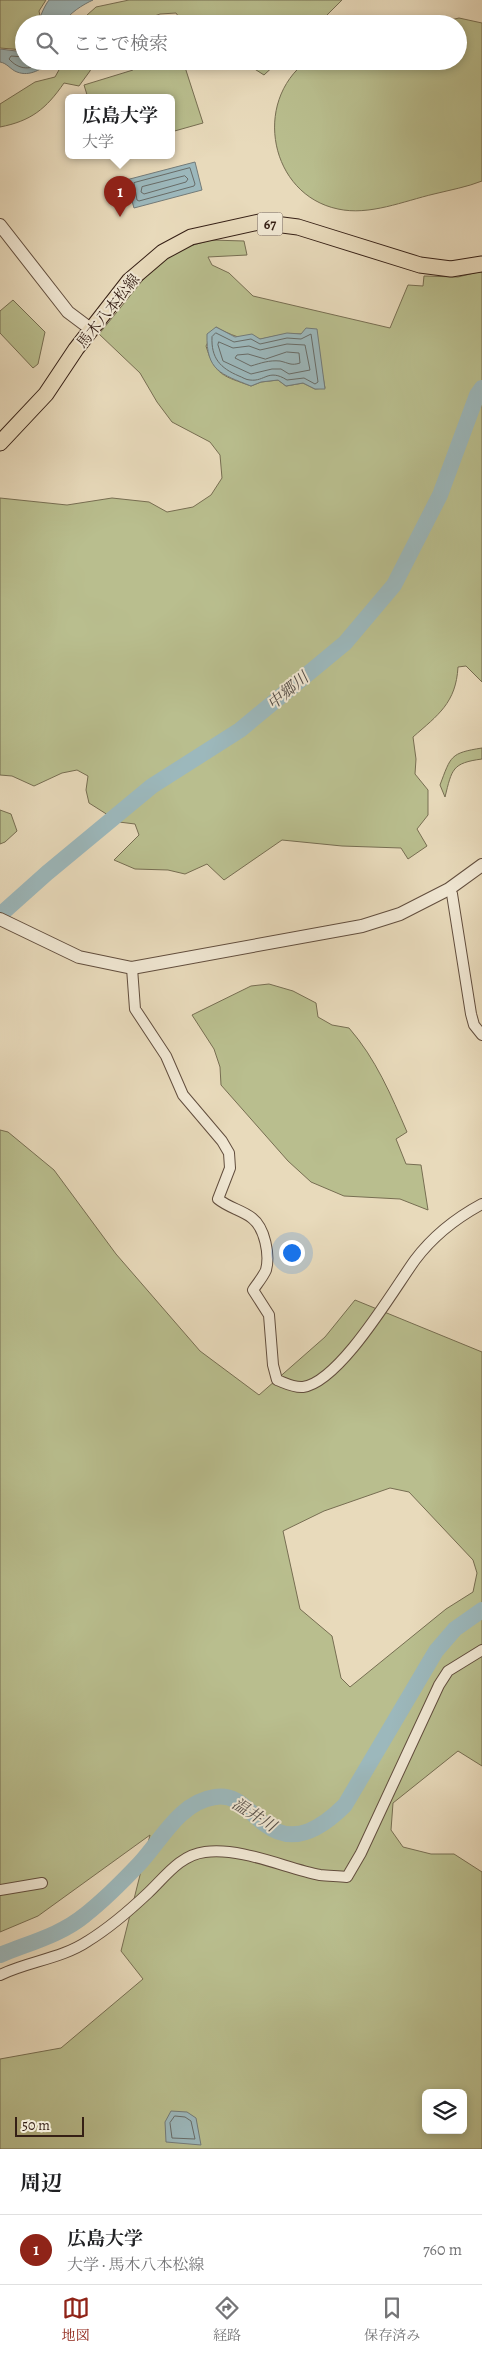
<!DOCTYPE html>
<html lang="ja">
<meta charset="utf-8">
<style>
body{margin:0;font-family:Alegreya,"Noto Serif JP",serif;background:#f2f2f2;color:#202124}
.controls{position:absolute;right:15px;bottom:15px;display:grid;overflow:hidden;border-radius:8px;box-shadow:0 2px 8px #0003}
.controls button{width:45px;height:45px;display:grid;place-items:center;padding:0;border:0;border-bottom:1px solid #e0e0e0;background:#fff;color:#202124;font:25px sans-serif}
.scale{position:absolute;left:15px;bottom:12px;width:69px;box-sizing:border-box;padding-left:5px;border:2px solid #351f15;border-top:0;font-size:14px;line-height:18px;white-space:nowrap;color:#351f15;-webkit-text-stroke:4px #f0e7d3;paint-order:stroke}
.you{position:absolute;left:291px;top:1252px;width:18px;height:18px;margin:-12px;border:4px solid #fff;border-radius:50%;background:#1a73e8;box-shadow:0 0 0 8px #1a73e833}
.badge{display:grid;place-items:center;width:32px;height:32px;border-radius:50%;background:#8f2418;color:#fff;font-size:16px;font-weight:700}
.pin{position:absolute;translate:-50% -41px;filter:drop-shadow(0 1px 2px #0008)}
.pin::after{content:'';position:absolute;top:26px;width:18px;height:15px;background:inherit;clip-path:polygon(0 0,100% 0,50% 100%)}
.popup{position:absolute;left:65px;top:94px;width:110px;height:65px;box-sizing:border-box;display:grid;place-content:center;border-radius:8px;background:#fff;filter:drop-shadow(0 1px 4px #0005);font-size:16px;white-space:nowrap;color:#757577}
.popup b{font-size:19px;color:#202124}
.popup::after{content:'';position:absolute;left:50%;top:100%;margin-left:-10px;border:10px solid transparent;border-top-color:#fff}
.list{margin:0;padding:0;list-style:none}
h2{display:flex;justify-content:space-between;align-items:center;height:65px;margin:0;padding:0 20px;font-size:21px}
h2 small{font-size:16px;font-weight:400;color:#757577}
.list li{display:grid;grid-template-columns:32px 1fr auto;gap:15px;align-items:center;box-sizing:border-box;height:70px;padding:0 20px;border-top:1px solid #e0e0e0}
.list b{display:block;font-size:19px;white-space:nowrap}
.list p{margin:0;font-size:16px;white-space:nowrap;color:#757577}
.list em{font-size:16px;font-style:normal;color:#757577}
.icon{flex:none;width:28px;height:28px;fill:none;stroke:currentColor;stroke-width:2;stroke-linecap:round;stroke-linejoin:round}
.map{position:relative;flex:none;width:482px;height:2149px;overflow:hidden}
.search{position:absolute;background:#fff;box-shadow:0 2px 8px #0003;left:15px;right:15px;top:15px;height:55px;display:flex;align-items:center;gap:12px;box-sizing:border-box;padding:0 18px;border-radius:28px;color:#757577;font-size:19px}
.sheet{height:135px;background:#fff}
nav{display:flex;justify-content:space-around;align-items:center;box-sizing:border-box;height:70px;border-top:1px solid #e0e0e0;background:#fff;font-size:14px;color:#757577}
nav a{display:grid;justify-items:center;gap:2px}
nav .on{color:#8f2418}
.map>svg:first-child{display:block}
</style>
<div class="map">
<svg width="482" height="2149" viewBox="0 0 482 2149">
<rect width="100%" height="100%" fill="#e8dabb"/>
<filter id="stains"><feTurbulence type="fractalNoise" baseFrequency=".004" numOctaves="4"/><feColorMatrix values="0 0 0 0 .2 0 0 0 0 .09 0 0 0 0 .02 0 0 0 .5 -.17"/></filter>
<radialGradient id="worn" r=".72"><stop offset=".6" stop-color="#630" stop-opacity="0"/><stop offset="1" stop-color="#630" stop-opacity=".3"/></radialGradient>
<!-- green -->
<g fill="#b9be8e" stroke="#776e52" fill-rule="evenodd">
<path d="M0,0H46L39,11L40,16L35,24H24V50L0,48Z"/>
<path d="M129,0H342L318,24H184L176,13L160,14L133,24H77L96,7Z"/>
<path d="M459,18L482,23V181C467,187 450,190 434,194C404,201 369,216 338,209C270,195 252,102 307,61H458V24H434Z"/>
<path d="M64,61H93L90,71L79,86L64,83C46,109 31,121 0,127V104L35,82L55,77Z"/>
<path d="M131,61H183L203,123L171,132V98H88L84,85L133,70Z"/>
<path d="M242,61H279L264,75Z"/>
<path d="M211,240L244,241L247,255L208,257L212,265L229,273L253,296L390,328L408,285L423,286L424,276L458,277L482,271V682L466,666L458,667C456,703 438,715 413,737L416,759L415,774L428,790V815L417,829L427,846L408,859L401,848L342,846L282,840L224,880L207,864L185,874L168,870L135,869L114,860L139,835L135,824L119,822L89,803L86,790L88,776L77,770L62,773L34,786L12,776L0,775V498L67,505L112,498L149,502L167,512L193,507L211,495L222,478L220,455L210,442L172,422L157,402L140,373L99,334L151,270L179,249ZM216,327C229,334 245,342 261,339C276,336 286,333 301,334L320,361L325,388L315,389L303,383L286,386L278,380L261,382L251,386C224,376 215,376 206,346Z"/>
<path d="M13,300L45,332L38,364L33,368L0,333V311Z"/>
<path d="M482,748V759C452,763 452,769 445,797L440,785C451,756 450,753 482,748Z"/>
<path d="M0,810L11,814L17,831L5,842L0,844Z"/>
<path d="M269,984L293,991L316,1003L318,1017L332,1025L349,1028C376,1059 391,1095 407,1132L396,1139L406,1164L421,1165L428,1210L400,1199L344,1196L311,1182L288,1161L221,1085L220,1067L214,1049L192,1015L251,986Z"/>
<path d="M0,1130L8,1132L54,1170L116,1254L200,1351L259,1395L325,1337L355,1300L482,1352V1766L458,1751L393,1803L391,1830L403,1847L431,1854H454L482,1872V2149H0V2059L61,2048L143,1979L121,1951L150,1835L38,1916L0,1932ZM390,1488L409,1492L473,1560L477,1573L473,1592L446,1609L350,1687L341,1678L332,1636L300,1609L283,1531L324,1511ZM426,2093H463V2130H426Z"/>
</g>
<!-- water -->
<g fill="#9cb8bc" stroke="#737b79">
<path d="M49,0H93C84,4 67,14 64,24H37C41,16 43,8 49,0Z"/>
<path d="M0,49L24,52V61H51C42,69 30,77 17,72C11,70 7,63 0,62Z"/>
<path d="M195,162L202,190L134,208L126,180Z"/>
<path d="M216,327L235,337L252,334L260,339L287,333L301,334L306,328L317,329L325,389H315L303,383L286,386L278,380L261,382L251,386C221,374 206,371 207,334Z"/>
<path d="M171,2111L187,2112L196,2118L201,2145L166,2142L165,2122Z"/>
</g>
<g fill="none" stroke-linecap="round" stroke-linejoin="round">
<!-- shore -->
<g stroke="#686c68" stroke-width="1">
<path d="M24,57L11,56L9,59C19,70 31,71 43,61"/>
<path d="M190,168L195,184L194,186L139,201L137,200L134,183Z"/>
<path d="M185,176L188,179L186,182L144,194L141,192L142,187Z"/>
<path d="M216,333L234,342L251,339L260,344L287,338L301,339L311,334L318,382L315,384L304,378L287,380C268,368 265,382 250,380C246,380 242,377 239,376C220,368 211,358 212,337Z"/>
<path d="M219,342L233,348L249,346L260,350L287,344L305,345L310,370L289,374L281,369H272L251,374L223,361L218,345Z"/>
<path d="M287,352L299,353L300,363C291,366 289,363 280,361C269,360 261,363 251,366L235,358L237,355L248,354L265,359Z"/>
<path d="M175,2116L185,2117L191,2121L195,2139L172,2138L170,2123Z"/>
</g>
<!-- river -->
<g stroke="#9cb8bc" stroke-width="16">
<path d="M0,915L47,873L152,786L240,730L345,643L394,585L440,495L477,395L482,388"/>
<path d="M0,1955C29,1943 61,1935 85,1915C104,1900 123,1881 140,1863C162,1839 180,1802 215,1797C238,1793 249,1813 266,1825C295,1847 324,1826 345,1805L436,1651L455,1629L482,1610"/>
</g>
<defs>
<g id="minor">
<path d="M449,889L452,894L471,1014L474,1025L482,1035"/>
<path d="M132,968L135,1009L166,1056L183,1095L222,1141L229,1153L230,1168L218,1199C229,1208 242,1210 252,1218C265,1228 270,1255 266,1270C263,1277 257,1284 253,1290L269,1315L273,1365L277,1380C285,1383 294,1388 303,1387C340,1382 394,1289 415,1260C433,1236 456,1218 482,1204"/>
<path d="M0,1890L42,1883"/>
<path d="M0,1975C29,1961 61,1959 88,1941C109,1928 130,1910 148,1893C165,1877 180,1855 205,1852C241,1847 285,1868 320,1875C329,1876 338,1876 347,1877L361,1853L439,1685L448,1671L482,1650"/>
</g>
<g id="tertiary">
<path d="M0,225L68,312L92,330"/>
<path d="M0,919L79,957L132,968L362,926L400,914L449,889L482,865"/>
</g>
<path id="primary" d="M0,443L46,394L76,349L129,281L163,252L191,237L259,222L298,227L420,265L451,269L482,264"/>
</defs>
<!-- minor casing -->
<use href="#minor" stroke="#624e3e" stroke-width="12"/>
<!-- tertiary casing -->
<use href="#tertiary" stroke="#624e3e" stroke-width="14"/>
<!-- primary casing -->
<use href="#primary" stroke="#351f15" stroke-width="17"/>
<!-- minor -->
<use href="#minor" stroke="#f0e7d3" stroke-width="10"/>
<!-- tertiary -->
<use href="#tertiary" stroke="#f0e7d3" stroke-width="12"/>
<!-- primary -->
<use href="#primary" stroke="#e8dabb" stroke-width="15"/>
</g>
<g text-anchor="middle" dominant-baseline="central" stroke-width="4" stroke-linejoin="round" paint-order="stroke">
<!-- shield labels -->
<rect fill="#f0e7d3" stroke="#6d5b4e" stroke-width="1" x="257.5" y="212.5" width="25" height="23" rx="4"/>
<g font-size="14" font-weight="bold" fill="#351f15">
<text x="270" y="224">67</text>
</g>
<!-- street labels -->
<g font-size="15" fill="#351f15" stroke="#f0e7d3">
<text transform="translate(108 311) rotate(-51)">馬木八本松線</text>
</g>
<!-- water labels -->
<g font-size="16" font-style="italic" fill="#544d47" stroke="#f0e7d3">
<text transform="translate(288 691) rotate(-40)">中郷川</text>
<text transform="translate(254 1815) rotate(32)">温井川</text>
</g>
</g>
<rect width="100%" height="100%" filter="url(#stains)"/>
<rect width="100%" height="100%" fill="url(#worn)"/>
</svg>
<div class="controls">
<button><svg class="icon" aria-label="layers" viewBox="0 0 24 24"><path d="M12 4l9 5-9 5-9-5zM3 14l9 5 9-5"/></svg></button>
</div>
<div class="scale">50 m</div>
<div class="you"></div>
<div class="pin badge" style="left:120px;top:217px">1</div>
<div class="popup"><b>広島大学</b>大学</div>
<div class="search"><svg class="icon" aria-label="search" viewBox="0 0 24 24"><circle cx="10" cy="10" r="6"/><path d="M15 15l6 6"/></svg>ここで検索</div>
</div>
<section class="sheet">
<h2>周辺<small></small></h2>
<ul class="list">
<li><span class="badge">1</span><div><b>広島大学</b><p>大学 · 馬木八本松線</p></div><em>760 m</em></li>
</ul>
</section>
<nav>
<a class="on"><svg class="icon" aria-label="map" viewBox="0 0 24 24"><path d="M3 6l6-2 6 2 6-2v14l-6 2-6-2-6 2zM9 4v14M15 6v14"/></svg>地図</a>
<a><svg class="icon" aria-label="directions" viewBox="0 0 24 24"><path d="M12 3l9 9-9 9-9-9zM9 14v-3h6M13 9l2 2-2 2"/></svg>経路</a>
<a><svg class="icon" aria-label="saved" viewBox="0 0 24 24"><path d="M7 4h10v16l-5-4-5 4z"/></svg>保存済み</a>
</nav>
